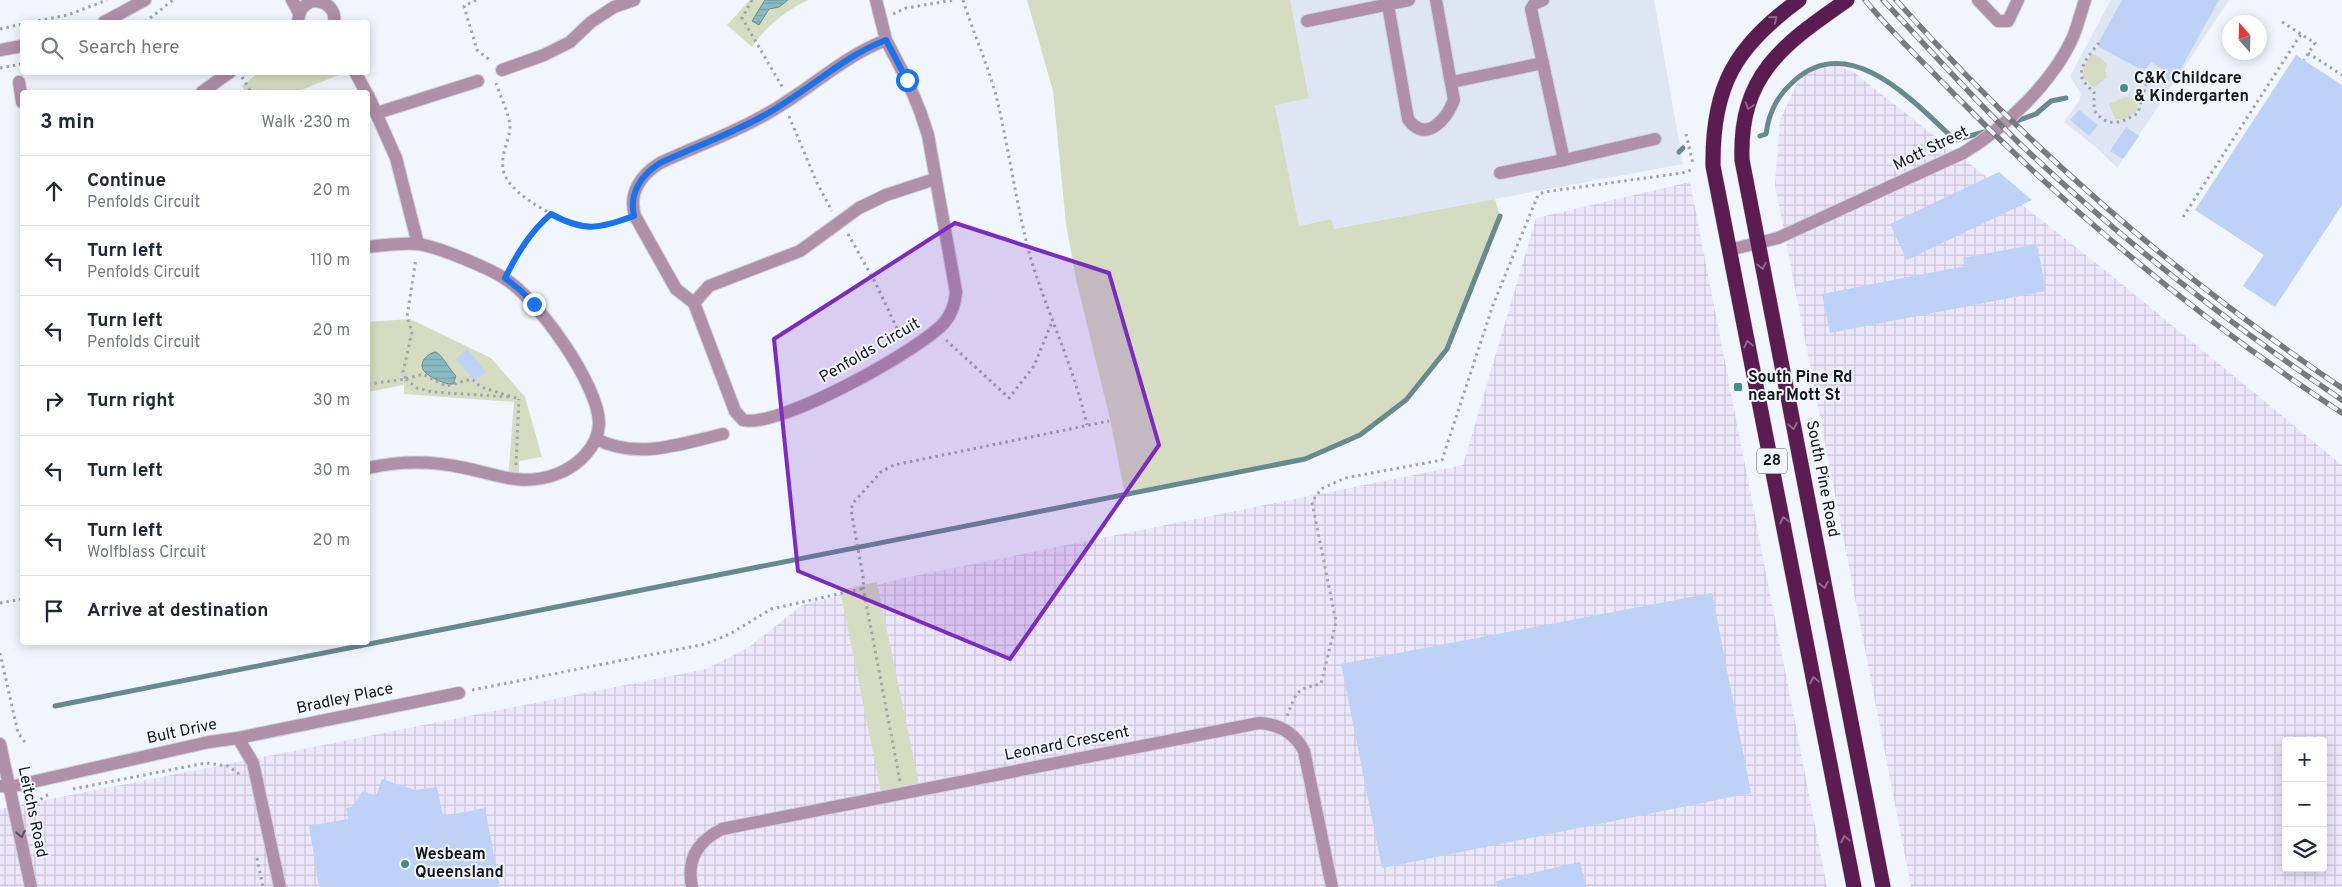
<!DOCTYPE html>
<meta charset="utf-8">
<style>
body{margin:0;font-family:Overpass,sans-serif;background:#f2f2f3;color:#1f2937}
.controls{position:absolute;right:15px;bottom:15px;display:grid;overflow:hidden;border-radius:5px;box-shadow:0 2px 12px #0003}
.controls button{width:45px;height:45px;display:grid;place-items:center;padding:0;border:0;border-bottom:1px solid #e0e1e3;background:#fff;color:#1f2937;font:25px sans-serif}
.compass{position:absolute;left:2222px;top:15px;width:45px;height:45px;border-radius:50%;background:#fff;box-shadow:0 2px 12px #0003;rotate:340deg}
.stop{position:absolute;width:15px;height:15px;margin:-11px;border:4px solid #1a73e8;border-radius:50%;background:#fff}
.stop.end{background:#1a73e8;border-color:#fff;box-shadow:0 1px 5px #0008}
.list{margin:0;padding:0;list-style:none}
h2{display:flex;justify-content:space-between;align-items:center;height:65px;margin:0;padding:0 20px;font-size:21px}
h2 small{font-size:16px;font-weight:400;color:#747a83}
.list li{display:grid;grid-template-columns:32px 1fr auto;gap:15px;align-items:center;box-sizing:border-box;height:70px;padding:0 20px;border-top:1px solid #e0e1e3}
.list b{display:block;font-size:19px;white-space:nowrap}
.list p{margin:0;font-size:16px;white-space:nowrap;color:#747a83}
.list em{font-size:16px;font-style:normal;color:#747a83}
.icon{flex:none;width:28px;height:28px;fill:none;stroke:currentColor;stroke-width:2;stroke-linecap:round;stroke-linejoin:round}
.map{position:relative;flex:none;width:2342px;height:887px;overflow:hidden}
.search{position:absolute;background:#fff;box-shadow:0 2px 12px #0003;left:20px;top:20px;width:350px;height:55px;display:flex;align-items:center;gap:12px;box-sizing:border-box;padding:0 18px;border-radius:5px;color:#747a83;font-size:19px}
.panel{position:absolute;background:#fff;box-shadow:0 2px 12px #0003;left:20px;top:90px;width:350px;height:555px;border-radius:5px}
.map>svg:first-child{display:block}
</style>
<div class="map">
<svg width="2342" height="887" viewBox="0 0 2342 887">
<defs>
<pattern id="industrial-grid" width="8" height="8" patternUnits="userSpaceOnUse" patternTransform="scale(1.25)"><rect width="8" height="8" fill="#ede7fd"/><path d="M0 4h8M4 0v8" fill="none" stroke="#cac5d8"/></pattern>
<pattern id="water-rules" width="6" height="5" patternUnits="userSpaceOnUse" patternTransform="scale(1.25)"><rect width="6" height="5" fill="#88bcc2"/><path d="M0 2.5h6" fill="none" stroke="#74a1a6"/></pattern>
</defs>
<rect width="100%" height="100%" fill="#f0f5fe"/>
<!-- built -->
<g fill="#dee5f3">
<path d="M1290,0H1654L1683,164L1333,229L1331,219L1299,226L1275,104L1309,97Z"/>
<path d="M2111,0H2229L2117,168L2097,148L2064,122L2079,101L2081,94L2070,76Z"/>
</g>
<!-- industrial -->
<g fill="url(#industrial-grid)" fill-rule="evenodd">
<path d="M1822,61L1852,71L2106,271L2342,465V887H1911L1775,185L1780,120L1798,81ZM2286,741H2323V868H2286Z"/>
<path d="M1690,182L1827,887H0V809L706,669L749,647L802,605L904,578L1463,465L1536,218Z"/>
</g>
<!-- green -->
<g fill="#d6dcc1">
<path d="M750,0H808C787,10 765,27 752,47L727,25Z"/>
<path d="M1027,0H1290L1309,98L1275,105L1299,226L1331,219L1334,229L1495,199L1500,216L1447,349L1406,400L1360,435L1308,458L1125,495L1110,419L1076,279L1066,224L1053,91Z"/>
<path d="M2092,54L2097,55L2107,64L2105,70L2107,77L2094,88L2083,77L2084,65Z"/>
<path d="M258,73L344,72V73L296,92H245L242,86Z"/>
<path d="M2126,97L2139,99L2136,112L2125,119H2115L2109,104Z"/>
<path d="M410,319L491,358L525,397L542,457L519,461V480L508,479L514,402L404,394V385L368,392V322Z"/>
<path d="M877,582L920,789L882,797L840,590Z"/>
</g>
<!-- water -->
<g fill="url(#water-rules)" stroke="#668a90">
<path d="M765,0H788L779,7L769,9L759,25L752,21Z"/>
<path d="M436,352C443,356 449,369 456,376L453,384C446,385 429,377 425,372C417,364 427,353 436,352Z"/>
</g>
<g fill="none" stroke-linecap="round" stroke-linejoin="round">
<!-- stream -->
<g stroke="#668a90" stroke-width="5">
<path d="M2011,123L2036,114L2051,101L2066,98"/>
<path d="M1760,136L1766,134C1769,112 1777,96 1794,81C1850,30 1915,103 1955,140L1988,131"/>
<path d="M1679,152L1683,148"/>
<path d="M55,706L1305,459L1360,435L1406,400L1447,349L1500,216"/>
</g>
</g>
<!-- building -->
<g fill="#bdd2f6">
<path d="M2122,0H2219L2173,83L2161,76L2164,71L2151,62L2144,71L2099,47V42Z"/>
<path d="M2296,55L2342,85V205L2275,307L2243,286L2264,255L2195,210Z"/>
<path d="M2079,110L2098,125L2089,136L2070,120Z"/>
<path d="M2126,127L2139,136L2123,159L2110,151Z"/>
<path d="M1999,172L2032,200L1907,260L1890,224Z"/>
<path d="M2037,244L2046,291L1830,333L1822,294L1965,266L1963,258Z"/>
<path d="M467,349L486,372L475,381L456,359Z"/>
<path d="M1712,593L1751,793L1382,868L1341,664Z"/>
<path d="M382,779L415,790L437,787L443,816L485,808L500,887H319L309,826L348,819L346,808L352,807L363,791L376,796Z"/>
<path d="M1580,862L1586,887H1497L1496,881Z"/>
</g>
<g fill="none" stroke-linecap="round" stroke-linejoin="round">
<defs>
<g id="minor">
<path d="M292,0L299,13"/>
<path d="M876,0L886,40L907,80L920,111L928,135L956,292C955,304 952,314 944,323C918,351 778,429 743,420L735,411L694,303L676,289L635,216C628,193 641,175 660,163C701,144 745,129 783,104C818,82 847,55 886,40"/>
<path d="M1543,0L1534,4L1531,9L1564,160L1655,139"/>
<path d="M1978,0L1998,21H2008L2018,0"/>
<path d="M1388,5L1408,119C1426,145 1447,118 1454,100L1436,0"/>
<path d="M1307,21L1409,0"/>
<path d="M104,22L145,0"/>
<path d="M298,22C299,11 302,5 313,1C326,1 336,9 334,22"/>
<path d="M0,50L22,46"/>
<path d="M502,70L544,55L570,42L591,22L614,7L634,0"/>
<path d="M355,72L366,92"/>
<path d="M19,82L22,102"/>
<path d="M1452,82L1543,63"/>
<path d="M202,92L230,72"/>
<path d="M368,95L396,158L418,244"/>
<path d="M377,113L478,81"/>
<path d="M1500,173L1564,160"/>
<path d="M368,247C384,245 400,243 416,244C435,245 488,268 504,278C536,297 600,386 599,424C598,447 578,466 557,474C522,487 499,475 465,468C434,461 399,461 368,468"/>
<path d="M1729,250L1778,238L1963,153C2005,128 2053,82 2073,37C2078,25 2081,12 2085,0"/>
<path d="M694,303L709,286L800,251L859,208L886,195L935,179"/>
<path d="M596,439C638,460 680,444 723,434"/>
<path d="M238,738L459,693"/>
<path d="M0,744L31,887"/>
<path d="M0,786L10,787L209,742L238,738L253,763L280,887"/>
<path d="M692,887C686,859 698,841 722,829L1259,723C1279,724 1294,732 1304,751L1332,887"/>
</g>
<g id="highway">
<path d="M1799,0C1735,47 1712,86 1713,166L1854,887"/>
<path d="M1847,0C1784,44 1739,74 1742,160L1883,887"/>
</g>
</defs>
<!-- minor casing -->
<use href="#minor" stroke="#cdd1da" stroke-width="14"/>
<!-- highway casing -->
<use href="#highway" stroke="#cdd1da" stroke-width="16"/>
<!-- path -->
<g stroke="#a1a4ac" stroke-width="3" stroke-dasharray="2.5 4" stroke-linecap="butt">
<path d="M476,0L464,6L477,50L491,61"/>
<path d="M752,0L742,18L783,88"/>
<path d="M963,0C974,36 991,71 999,108C1010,157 1017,207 1030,256C1047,313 1074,367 1087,425"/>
<path d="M893,14L906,8L954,0"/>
<path d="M32,22L68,15L107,0"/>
<path d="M145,22L173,0"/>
<path d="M2282,22L2315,43L2304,60"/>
<path d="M0,29L22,24"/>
<path d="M2099,43C2091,53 2074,70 2085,83C2088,87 2091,89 2094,92V110C2107,129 2122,123 2138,113L2149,74"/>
<path d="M2308,53L2342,75"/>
<path d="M0,68L22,64"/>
<path d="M242,77L251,92"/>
<path d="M496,83C500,95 510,116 510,127C509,143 499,156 504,173C511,196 566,225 589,227C601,228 611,224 623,220"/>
<path d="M789,116L817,183L832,211"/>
<path d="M1686,134L1693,164"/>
<path d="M2183,217L2301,34"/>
<path d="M848,234L875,282L902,339"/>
<path d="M511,267L534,231L551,214"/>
<path d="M946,340L1009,398L1034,366L1052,322"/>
<path d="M406,379L423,374L446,386L472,379L481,387L519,399"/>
<path d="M406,379L417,388L433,392L509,397"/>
<path d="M368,384L406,379L403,372L412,332L407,317L416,258"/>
<path d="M516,465L519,399"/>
<path d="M863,587L900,781"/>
<path d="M0,603L22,599"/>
<path d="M0,653L18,733L27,745"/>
<path d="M472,690L705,644L730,634L771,609L861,589L864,582L851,510L853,503L881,472L894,465L1109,421"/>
<path d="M1287,716C1297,692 1295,689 1321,684L1336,622L1312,502L1321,489L1345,478L1442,460L1493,305L1538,195L1544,192L1682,173L1694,169"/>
<path d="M73,789L206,763L228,766L238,773L239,776"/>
<path d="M34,824C34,809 35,800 50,794"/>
<path d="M257,858L263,887"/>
</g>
<!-- minor -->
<use href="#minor" stroke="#b08fa8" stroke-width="12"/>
<!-- highway -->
<use href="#highway" stroke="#5a1c51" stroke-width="15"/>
<defs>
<g id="rail">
<path d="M1865,0C1890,31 1920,59 1948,88C2067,210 2199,319 2342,413"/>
<path d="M1883,0C1928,48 1972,97 2019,143C2119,238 2228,323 2342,400"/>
<path d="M1896,0C2030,150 2175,275 2342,388"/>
</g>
</defs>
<!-- rail casing -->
<use href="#rail" stroke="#777a80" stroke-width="5.5"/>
<!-- rail -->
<use href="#rail" stroke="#f0f5fe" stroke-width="4" stroke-dasharray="11" stroke-linecap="butt"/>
</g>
<!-- one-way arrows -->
<defs><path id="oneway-chevron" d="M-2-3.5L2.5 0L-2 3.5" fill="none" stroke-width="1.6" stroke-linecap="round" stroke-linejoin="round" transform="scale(1.25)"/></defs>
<g stroke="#8e688e">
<use href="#oneway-chevron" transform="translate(1774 19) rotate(-39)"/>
<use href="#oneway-chevron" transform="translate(1749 106) rotate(108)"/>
<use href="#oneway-chevron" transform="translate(1762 266) rotate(78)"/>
<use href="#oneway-chevron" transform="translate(1748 344) rotate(-102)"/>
<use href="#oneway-chevron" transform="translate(1793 426) rotate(79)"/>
<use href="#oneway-chevron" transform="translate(1784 520) rotate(-102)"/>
<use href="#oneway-chevron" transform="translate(1824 585) rotate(79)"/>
<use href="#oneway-chevron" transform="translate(1814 680) rotate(-101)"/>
<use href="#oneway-chevron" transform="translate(1845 839) rotate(-101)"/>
</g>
<use stroke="#5b4d5a" href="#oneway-chevron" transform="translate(21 834) rotate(79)"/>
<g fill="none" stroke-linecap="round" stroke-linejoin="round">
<!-- route -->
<path stroke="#1a73e8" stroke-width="6" d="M534,304L520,290L505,278C517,254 530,232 551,214C586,233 599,228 634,216C629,193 641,175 660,163C701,144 745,129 783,104C818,82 847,55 886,40L907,80"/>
</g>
<!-- marked area -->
<path fill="#7b2cbf" fill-opacity="0.2" stroke="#7b2cbf" stroke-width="4" stroke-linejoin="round" d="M955,223L1109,273L1159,445L1010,659L798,571L774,339Z"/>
<!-- markers -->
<g fill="#478e8a" stroke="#f0f5fe" stroke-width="2">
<circle cx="2124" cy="88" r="5"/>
<rect x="1733" y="382" width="10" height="10" rx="2.5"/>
<circle cx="405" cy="864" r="5"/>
</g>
<g text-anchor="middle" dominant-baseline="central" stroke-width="4" stroke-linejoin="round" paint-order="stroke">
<!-- shield labels -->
<rect fill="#f0f5fe" stroke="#575a5f" stroke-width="1" x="1757" y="448.5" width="30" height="25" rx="4"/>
<g font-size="15" font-weight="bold" fill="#15171b">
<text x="1772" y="461">28</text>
</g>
<!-- poi labels -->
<g font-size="16" font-weight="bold" fill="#15171b" stroke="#f0f5fe" text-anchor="start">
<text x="2134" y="79">C&amp;K Childcare<tspan x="2134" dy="18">&amp; Kindergarten</tspan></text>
<text x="1748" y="378">South Pine Rd<tspan x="1748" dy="18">near Mott St</tspan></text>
<text x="415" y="855">Wesbeam<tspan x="415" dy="18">Queensland</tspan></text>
</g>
<!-- street labels -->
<g font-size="16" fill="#15171b" stroke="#f0f5fe">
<text transform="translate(1931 149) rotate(-26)">Mott Street</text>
<text transform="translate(870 351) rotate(-30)">Penfolds Circuit</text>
<text transform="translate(1822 479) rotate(79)">South Pine Road</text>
<text transform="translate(345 699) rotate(-12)">Bradley Place</text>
<text transform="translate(182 732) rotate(-12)">Bult Drive</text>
<text transform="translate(1067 744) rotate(-11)">Leonard Crescent</text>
<text transform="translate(32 812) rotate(78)">Leitchs Road</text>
</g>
</g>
</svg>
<div class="controls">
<button>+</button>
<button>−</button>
<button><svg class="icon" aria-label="layers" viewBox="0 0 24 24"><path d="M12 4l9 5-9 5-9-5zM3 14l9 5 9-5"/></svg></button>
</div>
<svg class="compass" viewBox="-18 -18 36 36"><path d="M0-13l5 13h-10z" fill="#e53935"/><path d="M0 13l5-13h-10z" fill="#747a83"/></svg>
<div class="stop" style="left:907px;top:80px"></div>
<div class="stop end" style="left:534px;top:304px"></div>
<div class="search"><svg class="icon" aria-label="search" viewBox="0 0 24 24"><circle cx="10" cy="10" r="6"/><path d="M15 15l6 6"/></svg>Search here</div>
<section class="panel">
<h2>3 min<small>Walk · 230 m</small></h2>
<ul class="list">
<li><svg class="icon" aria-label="ahead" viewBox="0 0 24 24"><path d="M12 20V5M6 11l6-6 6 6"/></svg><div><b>Continue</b><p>Penfolds Circuit</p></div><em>20 m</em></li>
<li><svg class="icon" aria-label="left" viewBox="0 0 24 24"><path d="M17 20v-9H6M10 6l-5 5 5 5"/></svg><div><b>Turn left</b><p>Penfolds Circuit</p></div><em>110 m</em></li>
<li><svg class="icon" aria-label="left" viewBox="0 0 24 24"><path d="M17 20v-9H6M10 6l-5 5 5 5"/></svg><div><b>Turn left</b><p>Penfolds Circuit</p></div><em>20 m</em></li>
<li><svg class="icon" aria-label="right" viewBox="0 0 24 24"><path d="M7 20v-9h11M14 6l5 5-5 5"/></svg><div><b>Turn right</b></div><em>30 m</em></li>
<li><svg class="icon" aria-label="left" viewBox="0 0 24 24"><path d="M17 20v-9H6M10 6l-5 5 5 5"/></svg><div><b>Turn left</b></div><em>30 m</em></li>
<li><svg class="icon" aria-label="left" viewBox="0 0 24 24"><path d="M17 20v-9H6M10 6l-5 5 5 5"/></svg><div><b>Turn left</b><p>Wolfblass Circuit</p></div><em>20 m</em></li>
<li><svg class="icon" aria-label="arrive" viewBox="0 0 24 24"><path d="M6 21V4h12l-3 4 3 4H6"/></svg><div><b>Arrive at destination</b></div></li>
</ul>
</section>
</div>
